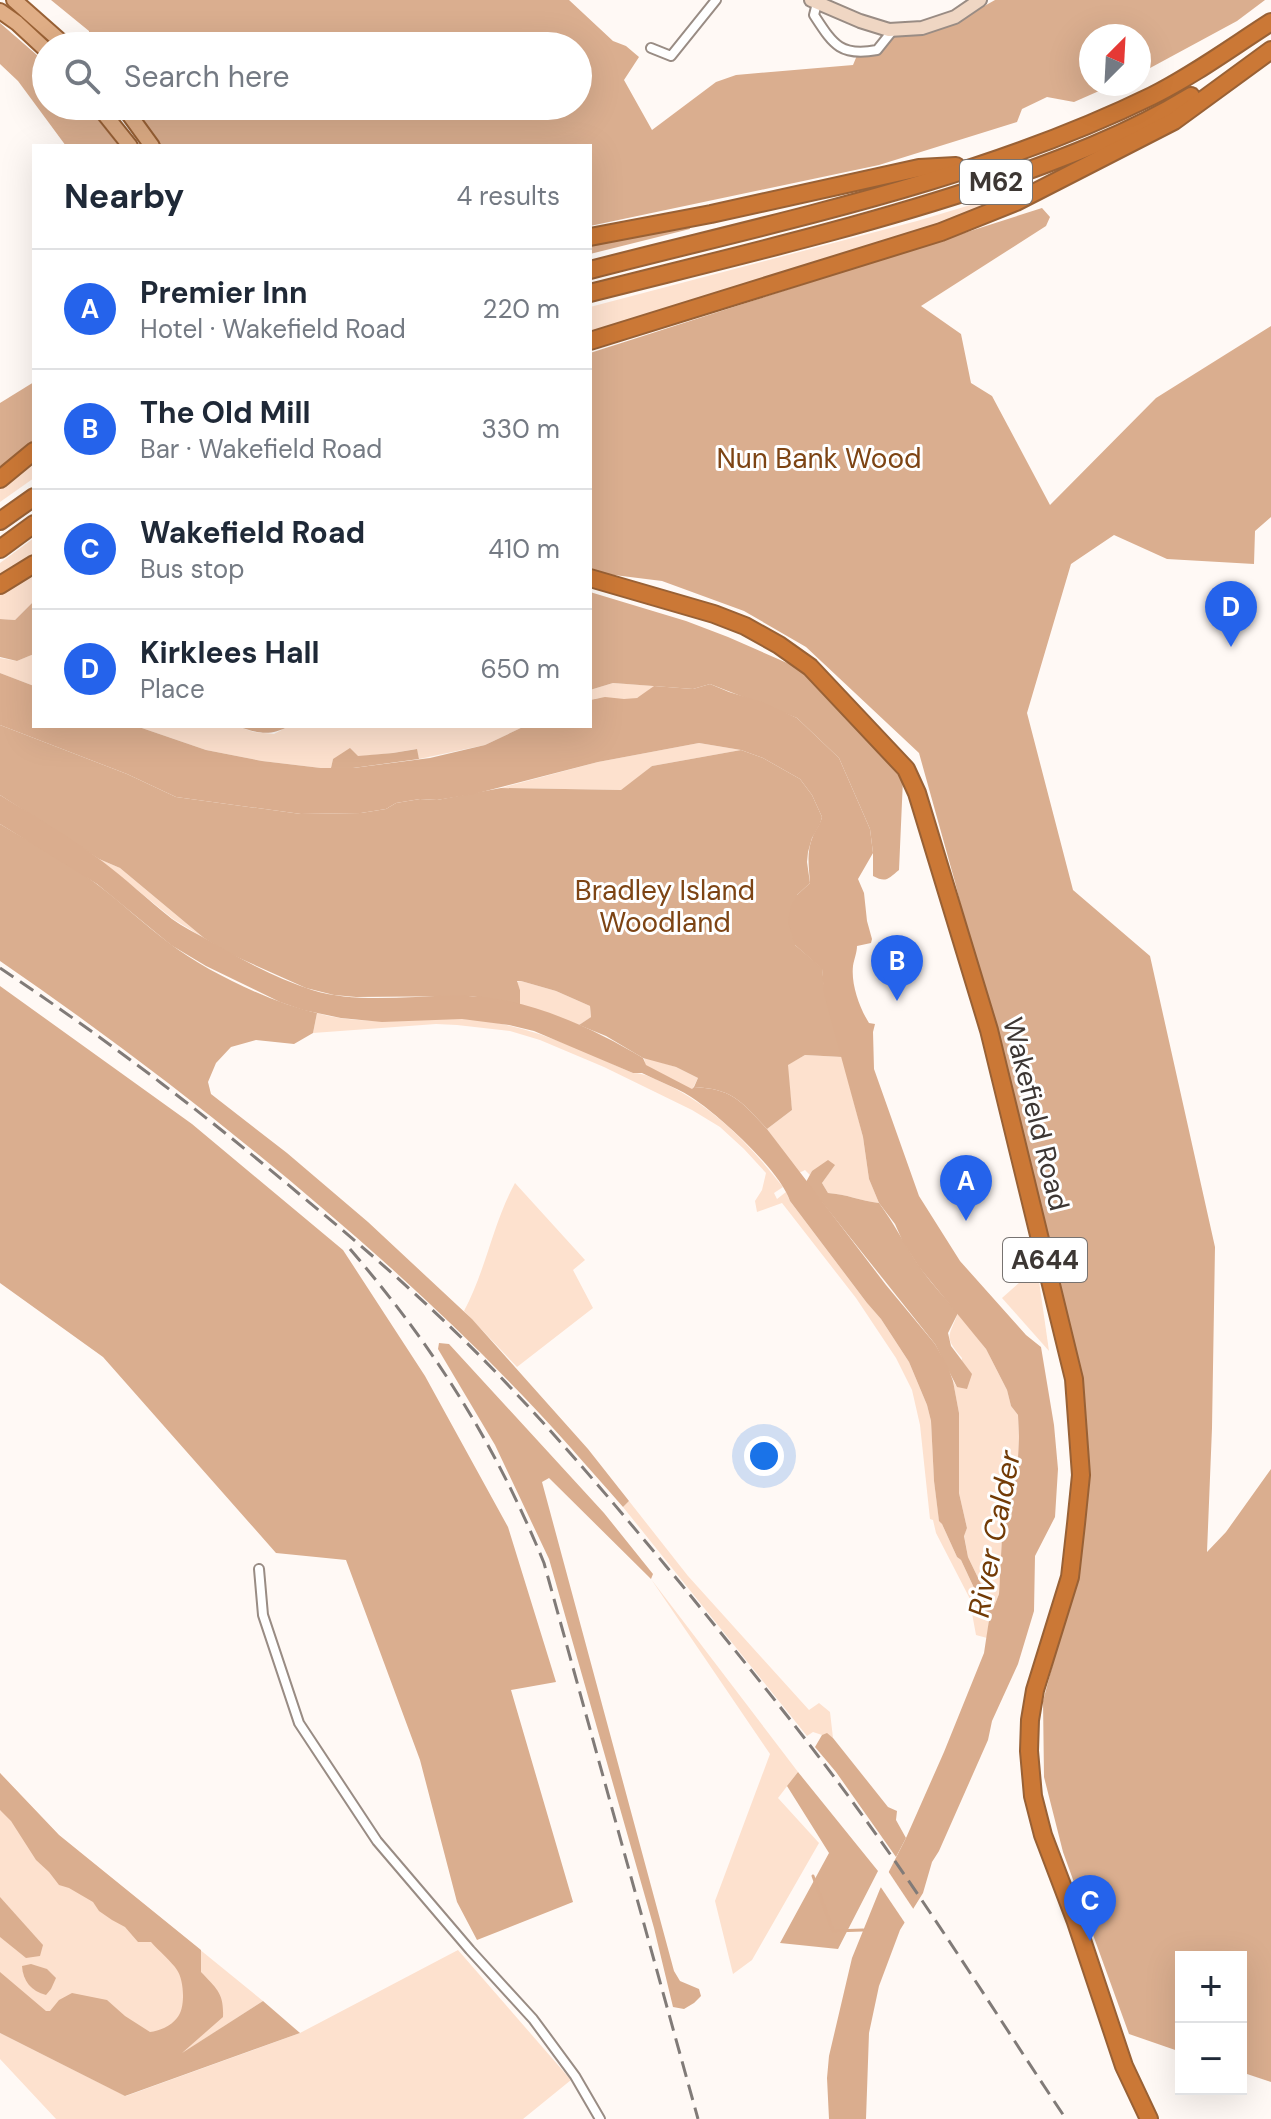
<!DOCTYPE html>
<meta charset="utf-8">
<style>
body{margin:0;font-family:"DM Sans",sans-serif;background:#f2f2f3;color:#1f2937}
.controls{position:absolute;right:24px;bottom:24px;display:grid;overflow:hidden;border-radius:0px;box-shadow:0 8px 32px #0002}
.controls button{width:72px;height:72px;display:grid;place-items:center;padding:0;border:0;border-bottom:2px solid #e0e1e3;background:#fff;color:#1f2937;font:40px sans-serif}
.compass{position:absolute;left:1079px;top:24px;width:72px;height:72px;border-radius:50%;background:#fff;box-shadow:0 8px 32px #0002;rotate:24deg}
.you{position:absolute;left:764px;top:1456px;width:28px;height:28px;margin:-20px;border:6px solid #fff;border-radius:50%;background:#1a73e8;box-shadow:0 0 0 12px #1a73e833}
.badge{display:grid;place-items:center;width:52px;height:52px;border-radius:50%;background:#2563eb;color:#fff;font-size:26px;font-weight:700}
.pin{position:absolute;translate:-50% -66px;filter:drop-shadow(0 2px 4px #0008)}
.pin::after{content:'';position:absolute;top:42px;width:28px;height:24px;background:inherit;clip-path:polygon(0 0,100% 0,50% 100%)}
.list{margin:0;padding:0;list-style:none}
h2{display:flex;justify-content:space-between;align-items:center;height:104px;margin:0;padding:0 32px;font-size:34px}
h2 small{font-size:26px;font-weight:400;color:#747a83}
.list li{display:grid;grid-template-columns:52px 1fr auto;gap:24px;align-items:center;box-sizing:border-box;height:120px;padding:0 32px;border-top:2px solid #e0e1e3}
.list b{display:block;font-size:30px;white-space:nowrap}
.list p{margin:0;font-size:26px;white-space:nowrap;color:#747a83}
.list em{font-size:26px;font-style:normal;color:#747a83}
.icon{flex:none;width:44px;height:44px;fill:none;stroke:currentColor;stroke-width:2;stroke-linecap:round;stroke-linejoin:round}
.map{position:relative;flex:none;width:1271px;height:2119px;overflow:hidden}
.search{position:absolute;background:#fff;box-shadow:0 8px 32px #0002;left:32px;top:32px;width:560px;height:88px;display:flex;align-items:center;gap:20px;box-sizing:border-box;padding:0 28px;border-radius:44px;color:#747a83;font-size:30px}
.panel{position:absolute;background:#fff;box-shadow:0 8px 32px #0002;left:32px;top:144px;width:560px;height:584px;border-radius:0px}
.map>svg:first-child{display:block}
</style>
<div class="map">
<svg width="1271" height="2119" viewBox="0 0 1271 2119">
<rect width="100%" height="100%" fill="#fff9f5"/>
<!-- green -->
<g fill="#fde1ce">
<path d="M1049,177L978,212L590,334V307L917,221L987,200Z"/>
<path d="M34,460V478L0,502V489Z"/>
<path d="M34,538V557L0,576V563Z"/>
<path d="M34,575V601L15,620L0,619V595Z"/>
<path d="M34,654V686L0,673V658L17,661Z"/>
<path d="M613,683L654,686C649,690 642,696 637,698C623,703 607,695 590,700V690Z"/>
<path d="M136,726H236L254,732L274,734L289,726H525L485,745L419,759L416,749L393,753L333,759L331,768H321L262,761L206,750Z"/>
<path d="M699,743L741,750L652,766L622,790L501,788L598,762Z"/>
<path d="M99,859L120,868L204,938L173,919Z"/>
<path d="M521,981L556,991L590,1006L591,1017L579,1025L553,1015L520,1005V990L516,982Z"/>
<path d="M317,1013C365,1027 415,1017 464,1019C525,1022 578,1049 633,1073C646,1073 656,1080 668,1085C715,1108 751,1146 783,1187L774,1193L777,1199L786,1192L790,1201L867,1303L881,1319L909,1362L927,1405L931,1421L934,1481L939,1520L942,1524L957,1557L961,1560L989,1620L987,1638L976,1635L969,1597L936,1533L933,1520L930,1519L920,1425L912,1390L896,1358L856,1298L782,1203L757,1212L755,1201L762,1190L766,1173L744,1149L720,1127L692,1110L604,1067L540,1040L510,1031L457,1025L436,1024L313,1033Z"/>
<path d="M805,1055L842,1057L863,1137L869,1179L879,1203C861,1201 846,1194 828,1193L822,1183L834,1166L812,1171L810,1175L805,1170L799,1173L767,1129L792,1110L787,1065Z"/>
<path d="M644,1057L676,1067L698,1078L692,1090L645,1065Z"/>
<path d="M515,1183L585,1260L573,1270L593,1308L517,1367L464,1311C486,1270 493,1223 515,1183Z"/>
<path d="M1037,1267L1049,1351L1002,1298Z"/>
<path d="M958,1313L986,1349L1007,1390L1011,1406L1018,1415L1019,1437L1018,1458L1002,1537L999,1594L993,1609L968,1557L964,1535L967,1528L959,1493V1413L953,1381L957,1387L962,1358C943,1336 949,1337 958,1313Z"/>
<path d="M629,1501L688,1576L809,1710L819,1703L830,1712L833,1738L827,1734L822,1735L813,1732L807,1736L623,1507Z"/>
<path d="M651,1579L798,1772L778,1798L819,1843L752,1960L733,1974L715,1901L770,1754Z"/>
<path d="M0,1773L59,1835L263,2001L175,2058L0,2005Z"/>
<path d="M458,1950L571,2080L523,2119H56L0,2059V2033L126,2096L300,2033Z"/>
</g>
<!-- forest -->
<g fill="#daae8f">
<path d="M51,0H569L613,41L626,46L639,57L624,80L652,130L716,82L736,75L853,65L858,53L877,50L896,34L916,33L949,26L995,0H1265L1237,21L1139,74V36H1091V84H1115L1074,102L1047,97L1022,109L1017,122L879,165L590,226V146H159L131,106H578V46H89V31Z"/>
<path d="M0,23L46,63V106H87L119,146H66L18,81L0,64Z"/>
<path d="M1042,208L1050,217L1046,226L921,306L961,334L971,383L992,396L1050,505L1156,398L1271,326V517L1255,531L1254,564L1167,559L1114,535L1071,564L1027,713L1073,890L1150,956L1215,1247L1212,1428L1207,1552L1226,1532L1271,1469V2082L1241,2072V1957H1181V2052L1129,2034L1063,1852L1044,1777L1043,1701L1078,1570L1076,1366L955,882L919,753L806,647L744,611L662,581L590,572V353Z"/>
<path d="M689,223L690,229L590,254V243Z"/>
<path d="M34,382V442L0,467V403Z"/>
<path d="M590,592L686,621L728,637L794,666L827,693L896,767L903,779L899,870C888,879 886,883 873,876V853L870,829L839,758L797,718L710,684L693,689L613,683L590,690Z"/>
<path d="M34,601V654L17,661L0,657V619L15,620Z"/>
<path d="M0,725L127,774L176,797L301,814L361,813L386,809L396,803L420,799L437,800L501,788L621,790L652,766L741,750L763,758L800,779L812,795L822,817L820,824L812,838L808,852L807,862L810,883L797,895L795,945L822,968L825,994L842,1057L805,1055L788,1065L792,1110L767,1129C741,1101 733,1089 694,1087L698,1078L676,1067L643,1058L606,1036L579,1025L591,1017L590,1006L556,991L521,981H517L520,990V1005L472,996L356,997L334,995L306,988L228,953L204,938L120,868L99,859L0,795Z"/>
<path d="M350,748L358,756L393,753L417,749L419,759L353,768H331L333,759Z"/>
<path d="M0,824C33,844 68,862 98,885C123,904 145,925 169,943C207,972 272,1003 317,1013L313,1033L294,1044L256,1040L231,1047L216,1063L208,1082L211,1094L287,1153L368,1222L472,1319L588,1449L629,1501L623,1507C606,1487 588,1468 571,1448C514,1384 454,1325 391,1268C267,1157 137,1055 0,961Z"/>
<path d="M0,986L192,1124L343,1250L425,1376L508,1527L556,1682L511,1690L573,1902L477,1940L457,1902L420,1760L346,1560L276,1553L103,1357L0,1283Z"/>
<path d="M828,1160L835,1165L822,1183L828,1193C846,1194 861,1201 879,1203C893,1222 904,1243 917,1263C929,1281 944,1297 958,1313L948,1333L951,1346L972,1374L967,1389L957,1387L935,1344L806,1182L812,1171Z"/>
<path d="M439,1343L449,1344L604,1513L653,1574L651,1579L549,1478L542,1482L674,1971L680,1981L699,1989L701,1996L694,2003L684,2009L673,2007L654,1928L549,1559L495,1445L438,1349Z"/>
<path d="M827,1733L833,1738L888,1807L897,1811L896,1820L906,1838L896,1857L836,1772L815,1747L822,1735Z"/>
<path d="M798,1772L878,1871L838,1949L780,1943L829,1853L787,1786Z"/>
<path d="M0,1773L59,1835L201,1950V1972C217,1989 224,1993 223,2017L182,2053L263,2001L300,2033L125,2096L0,2033V1972L46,2011H50L59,2000L72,1993L107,2000L125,2016L150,2032C159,2031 171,2026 177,2018C186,2008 184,1980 177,1970C172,1962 158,1950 151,1942H138L125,1927L112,1920L99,1911L93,1902L69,1888L59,1885L49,1872L36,1860L11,1821L0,1810Z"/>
<path d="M0,1897L43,1945L40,1956L26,1958L0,1937Z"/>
<path d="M31,1964L47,1969L56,1978L51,1989L46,1995C31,1991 23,1981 22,1966Z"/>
</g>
<!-- water -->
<g fill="#daad8e">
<path d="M0,673L34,686V726H136L206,750L262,761L321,768H353L430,758L485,745L525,726H590V700L605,697L624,699L637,698L654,686L693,689L710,684L729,692L762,702L797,718L839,758L870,829L873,853L858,879L864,893L867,921L872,939L871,943L857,946C857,953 854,959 853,966C851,984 859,1007 869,1023L875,1024L873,1032L874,1069L919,1196L960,1261L1026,1335L1041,1347L1054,1425L1058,1469L1055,1517L1035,1556L1034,1611L1018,1664L992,1721L988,1740L939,1851L932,1862L923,1893L900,1930L879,1986L869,2033L866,2119H829L827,2078L829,2056L852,1958L880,1889L906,1838L944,1752L984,1653L989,1620L961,1560L957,1557L942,1524L939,1521L934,1481L931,1421L927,1405L909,1362L881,1319L867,1303L790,1201C780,1171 724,1120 697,1101C681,1089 660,1082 642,1073H633L534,1031L509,1025L462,1019L382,1022L341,1018L303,1010L280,1002L206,966L171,945L97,884L0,824V795C34,816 70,837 102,861C126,879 148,900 172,919C183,927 196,933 208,940C240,959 276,978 312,990C361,1005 417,994 468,996C528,998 593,1028 643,1058L646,1065L692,1089L694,1087C733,1089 741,1101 767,1129L886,1285L935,1344L948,1367L953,1381L959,1413V1493L967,1528L964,1536L968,1557L993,1609L999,1594L1002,1537L1018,1458L1019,1437L1018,1415L1011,1406L1007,1390L986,1349L919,1267L903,1242L895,1224L879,1203L869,1179L863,1137L824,994L822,969L795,945L788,922L791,906L797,895L810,883C809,866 806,852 813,836C816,829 820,825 822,817L812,795L800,779L763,758L741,750L699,743L598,762L474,794L437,800L420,799L396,803L386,809L361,813L301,814L176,797L127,774L0,725Z"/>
<path d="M236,726H289C269,737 258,733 236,726Z"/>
</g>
<!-- pier -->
<path fill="#fff9f5" d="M886,1868L916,1913L907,1926L878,1883Z"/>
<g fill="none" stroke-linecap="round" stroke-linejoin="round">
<!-- stream -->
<path stroke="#daad8e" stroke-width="3" d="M813,1876L833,1931L863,1930"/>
<defs>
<g id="street">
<path d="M817,3L814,15C833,44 840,57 877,50L893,30"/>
<path d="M651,48L671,56L716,0"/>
<path d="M259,1569L263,1615L299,1723L377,1841L470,1950L533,2019L575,2076L600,2119"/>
</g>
<path id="secondary" d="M811,0L860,21L889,30L922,28L955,17L980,0"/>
<g id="primary">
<path d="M14,0L66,46"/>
<path d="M0,11L17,23L46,50"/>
<path d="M98,106L130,146"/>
<path d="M123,106L152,146"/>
</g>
<g id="highway">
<path d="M590,237L711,214L919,168L956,166"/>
<path d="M590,270C779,221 976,182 1152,96C1194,75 1232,47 1271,22"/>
<path d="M590,293C724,259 859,228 990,184C1059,160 1129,134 1191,96"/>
<path d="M590,341L941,232L1016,202L1174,121L1271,50"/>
<path d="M0,479L34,451"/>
<path d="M0,521L34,497"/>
<path d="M0,549L34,524"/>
<path d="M590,578L714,614L745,626L779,645L810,667L906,769L917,793L989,1030L1074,1379L1081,1475L1076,1524L1070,1577L1035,1690L1030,1720L1029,1751L1033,1796L1043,1835L1076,1922L1124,2066L1149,2119"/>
<path d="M0,585L34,564"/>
</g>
</defs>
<!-- street casing -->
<use href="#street" stroke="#998c84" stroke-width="12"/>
<!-- secondary casing -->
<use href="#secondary" stroke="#998c84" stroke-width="16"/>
<!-- primary casing -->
<use href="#primary" stroke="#996135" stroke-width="18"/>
<!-- highway casing -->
<use href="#highway" stroke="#996135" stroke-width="20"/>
<!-- street -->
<use href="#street" stroke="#fff" stroke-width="8"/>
<!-- secondary -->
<use href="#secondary" stroke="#efd6c3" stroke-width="12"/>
<!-- primary -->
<use href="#primary" stroke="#e0ae86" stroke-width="14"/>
<!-- highway -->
<use href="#highway" stroke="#cb7836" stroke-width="16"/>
<!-- rail -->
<g stroke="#817b78" stroke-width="3" stroke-dasharray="16 8" stroke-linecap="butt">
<path d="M0,968C105,1038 202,1112 298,1193C371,1253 444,1317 509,1386C569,1449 625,1517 681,1584C753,1672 825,1761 890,1854C951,1941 1007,2031 1066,2119"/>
<path d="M350,1249C434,1347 495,1443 544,1563L698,2119"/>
</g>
</g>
<g text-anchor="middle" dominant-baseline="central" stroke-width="6" stroke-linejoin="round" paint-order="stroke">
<!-- shield labels -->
<g fill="#fff" stroke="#777371" stroke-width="2">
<rect x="960" y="160" width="72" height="44" rx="6"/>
<rect x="1003" y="1238" width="84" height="44" rx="6"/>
</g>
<g font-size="26" font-weight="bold" fill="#3d3734">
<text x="996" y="182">M62</text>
<text x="1045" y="1260">A644</text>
</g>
<!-- park labels -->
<g font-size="28" fill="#7d4414" stroke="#fff">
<text x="819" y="458">Nun Bank Wood</text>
<text x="665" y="890">Bradley Island<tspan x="665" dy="32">Woodland</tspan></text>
</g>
<!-- street labels -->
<g font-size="28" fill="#3d3734" stroke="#fff">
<text transform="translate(1036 1114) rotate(76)">Wakefield Road</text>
</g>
<!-- water labels -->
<g font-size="30" font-style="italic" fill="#723b06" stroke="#fff">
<text transform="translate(994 1534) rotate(-79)">River Calder</text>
</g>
</g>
</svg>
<div class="controls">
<button>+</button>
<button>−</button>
</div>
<svg class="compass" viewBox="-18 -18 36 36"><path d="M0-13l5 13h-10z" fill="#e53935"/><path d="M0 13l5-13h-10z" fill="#747a83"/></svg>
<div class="you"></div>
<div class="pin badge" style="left:966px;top:1221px">A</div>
<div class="pin badge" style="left:897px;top:1001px">B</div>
<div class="pin badge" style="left:1090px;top:1941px">C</div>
<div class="pin badge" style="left:1231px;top:647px">D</div>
<div class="search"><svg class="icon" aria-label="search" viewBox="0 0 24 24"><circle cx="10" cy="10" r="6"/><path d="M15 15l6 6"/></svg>Search here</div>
<section class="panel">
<h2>Nearby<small>4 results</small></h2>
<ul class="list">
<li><span class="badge">A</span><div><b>Premier Inn</b><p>Hotel · Wakefield Road</p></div><em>220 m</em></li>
<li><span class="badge">B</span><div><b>The Old Mill</b><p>Bar · Wakefield Road</p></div><em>330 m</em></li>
<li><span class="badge">C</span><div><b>Wakefield Road</b><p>Bus stop</p></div><em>410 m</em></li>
<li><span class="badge">D</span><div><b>Kirklees Hall</b><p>Place</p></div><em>650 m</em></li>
</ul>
</section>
</div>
